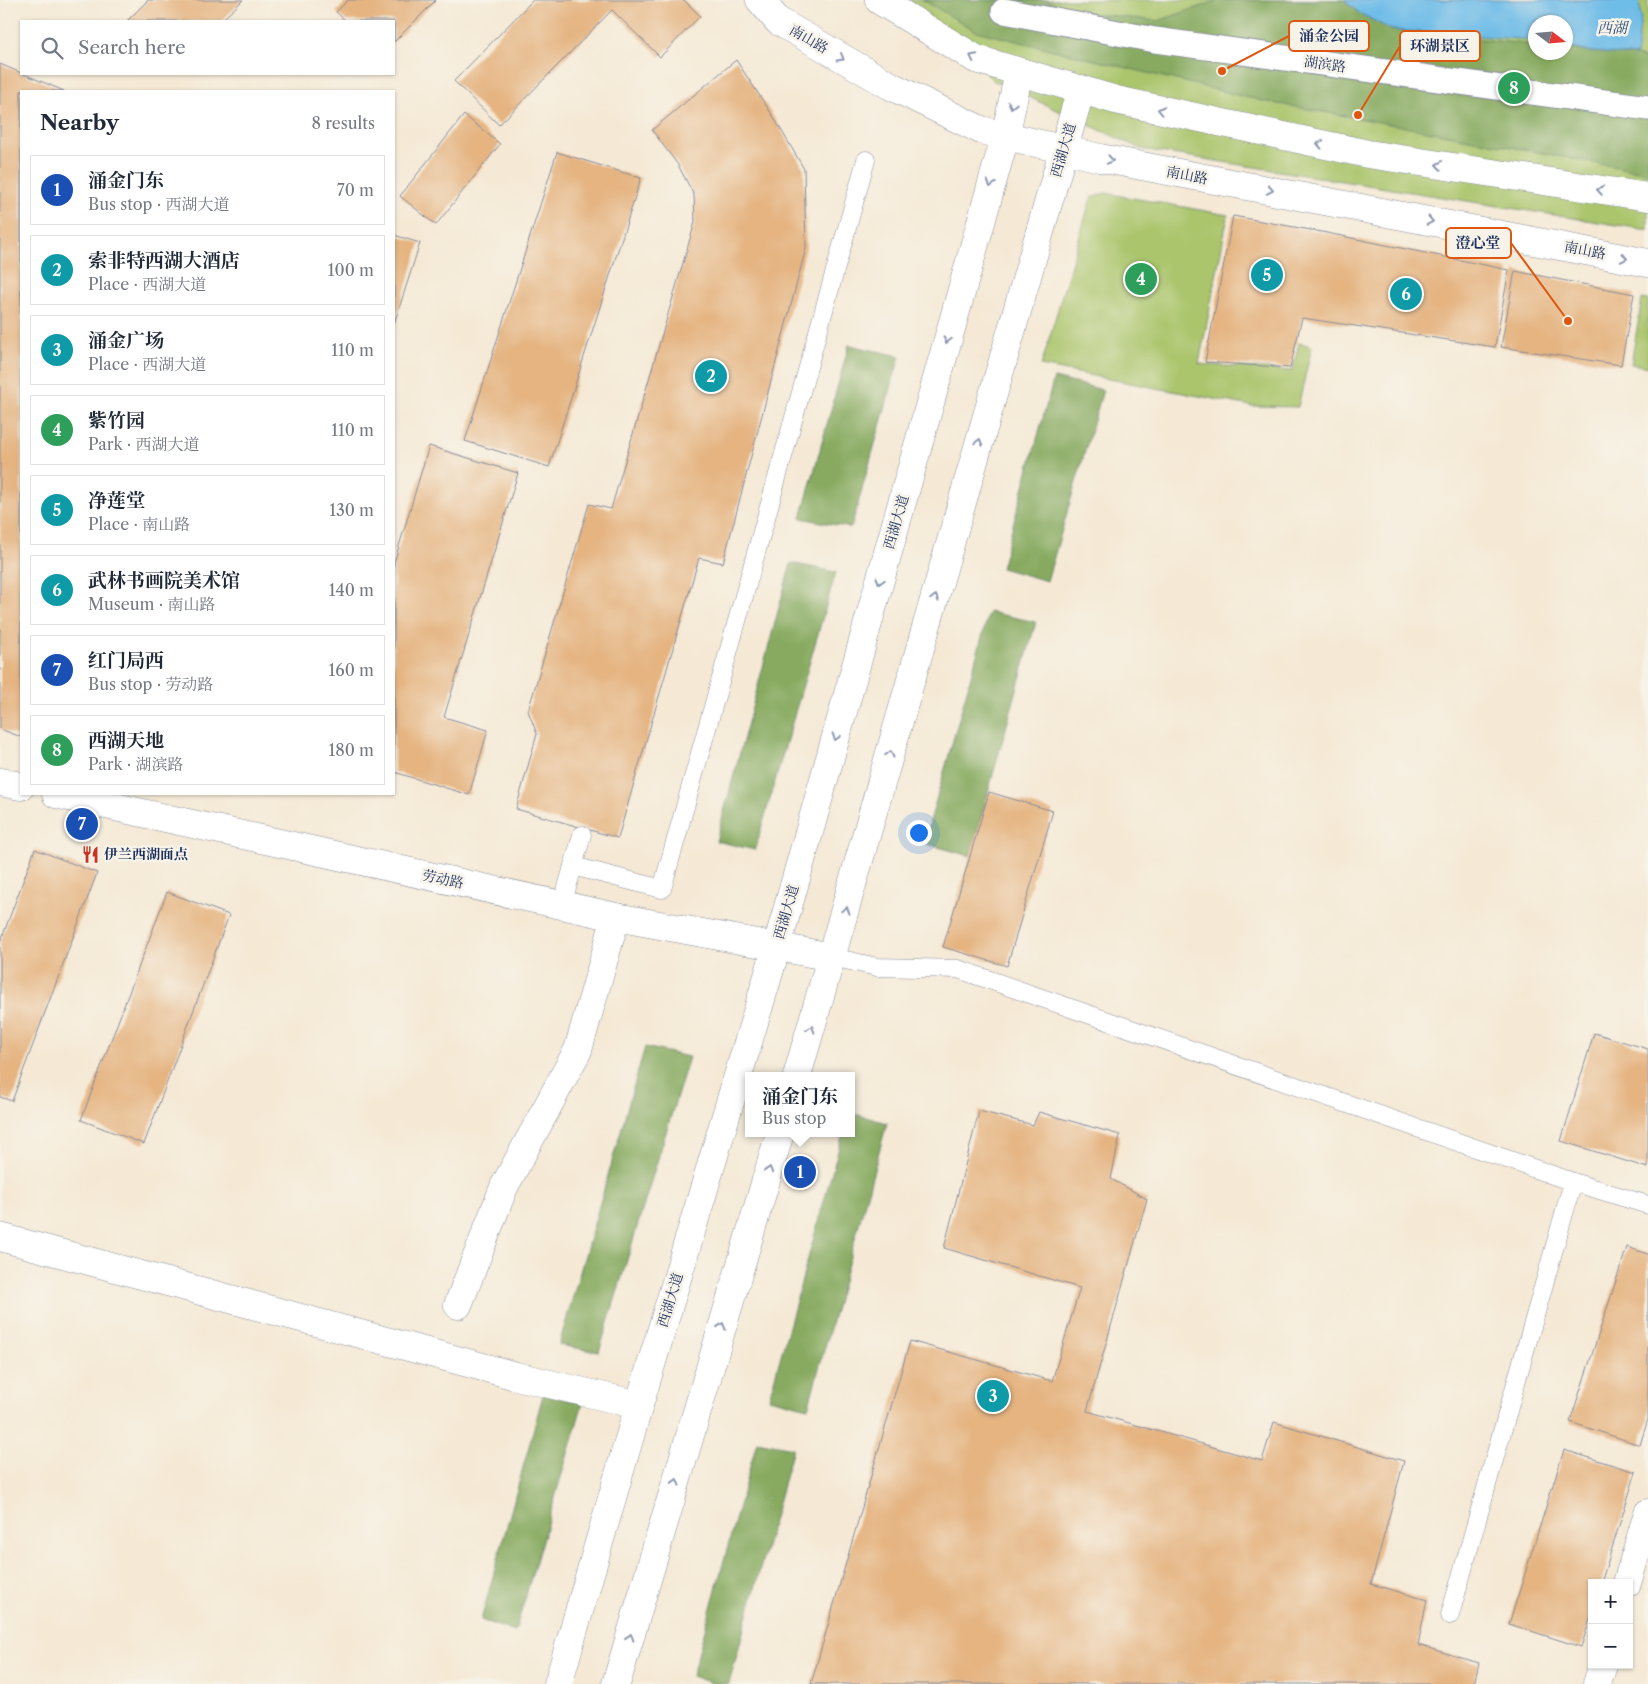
<!DOCTYPE html>
<meta charset="utf-8">
<style>
body{margin:0;font-family:"Libre Caslon Text","Noto Serif SC",serif;background:#f2f2f3;color:#1f2937}
.controls{position:absolute;right:15px;bottom:15px;display:grid;overflow:hidden;border-radius:0px;box-shadow:0 1px 4px #0004}
.controls button{width:45px;height:45px;display:grid;place-items:center;padding:0;border:0;border-bottom:1px solid #e0e1e3;background:#fff;color:#1f2937;font:25px sans-serif}
.compass{position:absolute;left:1528px;top:15px;width:45px;height:45px;border-radius:50%;background:#fff;box-shadow:0 1px 4px #0004;rotate:106deg}
.you{position:absolute;left:918px;top:832px;width:18px;height:18px;margin:-12px;border:4px solid #fff;border-radius:50%;background:#1a73e8;box-shadow:0 0 0 8px #1a73e833}
.badge{display:grid;place-items:center;width:32px;height:32px;border-radius:50%;background:#111827;color:#fff;font-size:16px;font-weight:700}
.pin{position:absolute;translate:-50% -50%;border:2px solid #fff;box-shadow:0 1px 5px #0006}
.popup{position:absolute;left:745px;top:1072px;width:110px;height:65px;box-sizing:border-box;display:grid;place-content:center;border-radius:0px;background:#fff;filter:drop-shadow(0 1px 4px #0005);font-size:16px;white-space:nowrap;color:#747a83}
.popup b{font-size:19px;color:#1f2937}
.popup::after{content:'';position:absolute;left:50%;top:100%;margin-left:-10px;border:10px solid transparent;border-top-color:#fff}
.list{margin:0;padding:0;list-style:none}
h2{display:flex;justify-content:space-between;align-items:center;height:65px;margin:0;padding:0 20px;font-size:21px}
h2 small{font-size:16px;font-weight:400;color:#747a83}
.list li{display:grid;grid-template-columns:32px 1fr auto;gap:15px;align-items:center;box-sizing:border-box;height:70px;margin:0 10px 10px;padding:0 10px;border:1px solid #e0e1e3;border-radius:0px}
.list b{display:block;font-size:19px;white-space:nowrap}
.list p{margin:0;font-size:16px;white-space:nowrap;color:#747a83}
.list em{font-size:16px;font-style:normal;color:#747a83}
.icon{flex:none;width:28px;height:28px;fill:none;stroke:currentColor;stroke-width:2;stroke-linecap:round;stroke-linejoin:round}
.map{position:relative;flex:none;width:1648px;height:1684px;overflow:hidden}
.search{position:absolute;background:#fff;box-shadow:0 1px 4px #0004;left:20px;top:20px;width:375px;height:55px;display:flex;align-items:center;gap:12px;box-sizing:border-box;padding:0 18px;border-radius:0px;color:#747a83;font-size:19px}
.panel{position:absolute;background:#fff;box-shadow:0 1px 4px #0004;left:20px;top:90px;width:375px;height:705px;border-radius:0px}
.map>svg:first-child{display:block}
</style>
<div class="map">
<svg width="1648" height="1684" viewBox="0 0 1648 1684">
<rect width="100%" height="100%" fill="#f7f3e8"/>
<filter id="ink" filterUnits="userSpaceOnUse"><feTurbulence type="fractalNoise" baseFrequency=".02" numOctaves="2"/><feDisplacementMap in="SourceGraphic" scale="10" xChannelSelector="R" yChannelSelector="G"/><feConvolveMatrix kernelMatrix="1 2 1 2 8 2 1 2 1" color-interpolation-filters="sRGB"/></filter>
<filter id="wash" filterUnits="userSpaceOnUse"><feTurbulence type="fractalNoise" baseFrequency=".0096" numOctaves="4" result="noise"/><feDisplacementMap in="SourceGraphic" scale="20" xChannelSelector="R" yChannelSelector="G"/><feGaussianBlur stdDeviation="1.12" result="paint"/><feColorMatrix in="noise" values="0 0 0 0 0 0 0 0 0 0 0 0 0 0 0 0 0 1.4 0 .05"/><feComposite in="paint" operator="in"/></filter>
<g filter="url(#wash)">
<rect width="100%" height="100%" fill="#f5e9d5"/>
<!-- green -->
<g fill="#aac56c" stroke="#627a65" fill-rule="evenodd">
<path d="M909,0H1648V230L1141,149L994,81ZM1536,22H1566V52H1536Z"/>
<path d="M1105,193L1228,215L1199,364L1292,371L1299,343L1312,346L1298,407L1251,406L1041,366L1091,198Z"/>
<path d="M1642,299L1648,300V367L1631,364Z"/>
</g>
<!-- forest -->
<g fill="#87aa60" stroke="#516c5f">
<path d="M923,0H1044L1080,12L1158,21L1219,0H1344L1359,13L1392,30L1535,45L1536,52H1566V49L1636,56L1648,60V173L1374,121L1262,101L976,31Z"/>
<path d="M849,345L900,356L851,528L801,518Z"/>
<path d="M1054,378L1103,390L1047,581L1001,568Z"/>
<path d="M791,563L836,572L755,850L716,841Z"/>
<path d="M989,612L1036,622L970,856L924,843Z"/>
<path d="M645,1047L689,1057L599,1352L559,1345Z"/>
<path d="M851,1113L887,1123L808,1408L769,1398L843,1133H851Z"/>
<path d="M543,1395L583,1403L515,1632L481,1620Z"/>
<path d="M757,1441L793,1448L729,1684H714L692,1676Z"/>
</g>
<!-- water -->
<path fill="#6ebce8" stroke="#4476a3" d="M1344,0H1639L1641,17L1636,56L1584,51L1566,46V22H1536L1535,40L1392,30L1359,13Z"/>
<g id="blocks">
<!-- building -->
<g fill="#e5b481">
<path d="M148,0H243L221,21H127Z"/>
<path d="M348,0H436L394,42V21H346L336,12Z"/>
<path d="M533,0H684L700,16L660,57L612,10L499,125L454,81Z"/>
<path d="M736,60L773,116L804,169L806,248L723,563L699,558L618,838L516,809L537,734L528,711L589,504L611,509L695,222L694,195L678,165L652,130Z"/>
<path d="M0,64L64,91H21V737L0,729Z"/>
<path d="M464,115L500,144L436,225L400,196Z"/>
<path d="M557,152L641,178L549,467L465,441Z"/>
<path d="M1233,216L1322,232L1509,270L1495,347L1302,318L1290,368L1205,362Z"/>
<path d="M394,235L420,243L394,324Z"/>
<path d="M1515,271L1634,294L1621,365L1501,347Z"/>
<path d="M429,446L518,473L444,717L488,730L469,795L394,772V563Z"/>
<path d="M989,792L1053,811L1007,966L943,947Z"/>
<path d="M35,849L97,873L12,1101L0,1097V943Z"/>
<path d="M167,892L229,915L144,1144L81,1120Z"/>
<path d="M1594,1033L1648,1049V1168L1561,1141Z"/>
<path d="M979,1111L1033,1125L1039,1112L1120,1135L1111,1179L1147,1199L1087,1411L1262,1461L1274,1422L1404,1461L1371,1584L1427,1600L1418,1645L1479,1663L1474,1684H811L910,1341L1052,1381L1080,1288L944,1248Z"/>
<path d="M1627,1247L1648,1254V1419L1640,1445L1570,1422Z"/>
<path d="M1564,1450L1636,1472L1601,1583H1592V1613L1581,1647L1509,1624Z"/>
</g>
</g>
</g>
<g filter="url(#ink)">
<use href="#blocks" fill-opacity="0" stroke="#888c9a" stroke-width="1"/>
<g fill="none" stroke-linecap="round" stroke-linejoin="round">
<defs>
<g id="service">
<path d="M573,866L662,889L866,160"/>
<path d="M562,905L582,835"/>
<path d="M832,957L877,967L958,969L1573,1182L1648,1205"/>
<path d="M1450,1615L1573,1182"/>
</g>
<path id="pedestrian" d="M1004,11L1155,40L1648,108"/>
<g id="minor">
<path d="M0,1237L516,1376L639,1405"/>
<path d="M458,1305L504,1187L578,1050L616,917"/>
</g>
<g id="tertiary">
<path d="M0,782L21,786"/>
<path d="M56,794L616,917L832,957"/>
<path d="M1627,1583L1648,1513"/>
<path d="M1597,1684L1603,1665"/>
</g>
<g id="secondary">
<path d="M797,1076L1081,89"/>
<path d="M558,1684L639,1405L777,946L1005,137L1019,72"/>
<path d="M616,1684L780,1133"/>
</g>
<g id="primary">
<path d="M760,0L778,21L891,86L981,130L1100,158L1648,263"/>
<path d="M879,0L976,59L1116,100L1368,154L1648,197"/>
</g>
</defs>
<!-- service casing -->
<use href="#service" stroke="#888c9a" stroke-width="19"/>
<!-- pedestrian casing -->
<use href="#pedestrian" stroke="#888c9a" stroke-width="27"/>
<!-- minor casing -->
<use href="#minor" stroke="#888c9a" stroke-width="29"/>
<!-- tertiary casing -->
<use href="#tertiary" stroke="#888c9a" stroke-width="29"/>
<!-- secondary casing -->
<use href="#secondary" stroke="#888c9a" stroke-width="29"/>
<!-- primary casing -->
<use href="#primary" stroke="#888c9a" stroke-width="29"/>
<!-- service -->
<use href="#service" stroke="#fff" stroke-width="18"/>
<!-- pedestrian -->
<use href="#pedestrian" stroke="#fff" stroke-width="25"/>
<!-- minor -->
<use href="#minor" stroke="#fff" stroke-width="28"/>
<!-- tertiary -->
<use href="#tertiary" stroke="#fff" stroke-width="28"/>
<!-- secondary -->
<use href="#secondary" stroke="#fff" stroke-width="28"/>
<!-- primary -->
<use href="#primary" stroke="#fff" stroke-width="28"/>
</g>
<!-- one-way arrows -->
<defs><path id="oneway-chevron" d="M-2-3.5L2.5 0L-2 3.5" fill="none" stroke-width="1.6" stroke-linecap="round" stroke-linejoin="round" transform="scale(1.25)"/></defs>
<g stroke="#8d97ae">
<use href="#oneway-chevron" transform="translate(973 57) rotate(-153)"/>
<use href="#oneway-chevron" transform="translate(841 58) rotate(30)"/>
<use href="#oneway-chevron" transform="translate(1012 105) rotate(103)"/>
<use href="#oneway-chevron" transform="translate(1161 110) rotate(-168)"/>
<use href="#oneway-chevron" transform="translate(1320 144) rotate(-168)"/>
<use href="#oneway-chevron" transform="translate(1110 160) rotate(11)"/>
<use href="#oneway-chevron" transform="translate(1439 165) rotate(-171)"/>
<use href="#oneway-chevron" transform="translate(991 184) rotate(106)"/>
<use href="#oneway-chevron" transform="translate(1270 190) rotate(11)"/>
<use href="#oneway-chevron" transform="translate(1600 190) rotate(-171)"/>
<use href="#oneway-chevron" transform="translate(1430 221) rotate(11)"/>
<use href="#oneway-chevron" transform="translate(1624 258) rotate(11)"/>
<use href="#oneway-chevron" transform="translate(947 340) rotate(106)"/>
<use href="#oneway-chevron" transform="translate(979 442) rotate(-74)"/>
<use href="#oneway-chevron" transform="translate(880 581) rotate(106)"/>
<use href="#oneway-chevron" transform="translate(935 598) rotate(-74)"/>
<use href="#oneway-chevron" transform="translate(836 737) rotate(106)"/>
<use href="#oneway-chevron" transform="translate(890 754) rotate(-74)"/>
<use href="#oneway-chevron" transform="translate(846 910) rotate(-74)"/>
<use href="#oneway-chevron" transform="translate(811 1029) rotate(-73)"/>
<use href="#oneway-chevron" transform="translate(769 1170) rotate(-73)"/>
<use href="#oneway-chevron" transform="translate(722 1326) rotate(-73)"/>
<use href="#oneway-chevron" transform="translate(676 1482) rotate(-73)"/>
<use href="#oneway-chevron" transform="translate(630 1637) rotate(-73)"/>
</g>
</g>
<!-- icons -->
<defs>
<symbol id="restaurant-bare" viewBox="-9 -9 18 18"><path d="M-5-6h1v4h1v-4h1v4h1v-4h1v5L-1.5 .5V6h-2V.5L-5-1ZM5-6V6H3V1.5H1.5Q1.5-4 5-6Z" fill="#c8321e" stroke="#f7f3e8" stroke-width="2.5" paint-order="stroke"/></symbol>
</defs>
<g fill-rule="evenodd">
<use href="#restaurant-bare" x="78" y="842" width="25" height="25"/>
</g>
<g text-anchor="middle" dominant-baseline="central" stroke-width="5" stroke-linejoin="round" paint-order="stroke">
<!-- street labels -->
<g font-size="14" fill="#1b2f5e" stroke="#f7f3e8">
<text transform="translate(809 39) rotate(30)">南山路</text>
<text transform="translate(1325 64) rotate(8)">湖滨路</text>
<text transform="translate(1063 150) rotate(-74)">西湖大道</text>
<text transform="translate(1187 175) rotate(11)">南山路</text>
<text transform="translate(1585 250) rotate(11)">南山路</text>
<text transform="translate(896 522) rotate(-74)">西湖大道</text>
<text transform="translate(443 879) rotate(12)">劳动路</text>
<text transform="translate(786 912) rotate(-74)">西湖大道</text>
<text transform="translate(670 1300) rotate(-73)">西湖大道</text>
</g>
<!-- poi labels -->
<g font-size="14" font-weight="bold" fill="#1b2f5e" stroke="#f7f3e8" text-anchor="start">
<text x="104" y="854">伊兰西湖面点</text>
</g>
<!-- water labels -->
<g font-size="15" font-style="italic" fill="#305280" stroke="#f7f3e8">
<text x="1612" y="27">西湖</text>
</g>
</g>
<!-- callouts -->
<path fill="none" stroke="#de5710" stroke-width="2" d="M1222 71L1289 36M1358 115L1400 46M1568 321L1511 243"/>
<g fill="#de5710" stroke="#f7f3e8" stroke-width="2">
<circle cx="1222" cy="71" r="5"/>
<circle cx="1358" cy="115" r="5"/>
<circle cx="1568" cy="321" r="5"/>
</g>
<g fill="#f7f3e8" stroke="#de5710" stroke-width="2">
<rect x="1289" y="21" width="80" height="30" rx="5"/>
<rect x="1400" y="31" width="80" height="30" rx="5"/>
<rect x="1446" y="228" width="65" height="30" rx="5"/>
</g>
<g font-size="15" text-anchor="middle" font-weight="bold" fill="#1b2f5e">
<text x="1329" y="41">涌金公园</text>
<text x="1440" y="51">环湖景区</text>
<text x="1478" y="248">澄心堂</text>
</g>
</svg>
<div class="controls">
<button>+</button>
<button>−</button>
</div>
<svg class="compass" viewBox="-18 -18 36 36"><path d="M0-13l5 13h-10z" fill="#e53935"/><path d="M0 13l5-13h-10z" fill="#747a83"/></svg>
<div class="you"></div>
<div class="pin badge" style="left:800px;top:1172px;background:#1a4fb4">1</div>
<div class="popup"><b>涌金门东</b>Bus stop</div>
<div class="pin badge" style="left:711px;top:376px;background:#0f9aa8">2</div>
<div class="pin badge" style="left:993px;top:1396px;background:#0f9aa8">3</div>
<div class="pin badge" style="left:1141px;top:279px;background:#2e9e5b">4</div>
<div class="pin badge" style="left:1267px;top:275px;background:#0f9aa8">5</div>
<div class="pin badge" style="left:1406px;top:294px;background:#0f9aa8">6</div>
<div class="pin badge" style="left:82px;top:824px;background:#1a4fb4">7</div>
<div class="pin badge" style="left:1514px;top:88px;background:#2e9e5b">8</div>
<div class="search"><svg class="icon" aria-label="search" viewBox="0 0 24 24"><circle cx="10" cy="10" r="6"/><path d="M15 15l6 6"/></svg>Search here</div>
<section class="panel">
<h2>Nearby<small>8 results</small></h2>
<ul class="list">
<li><span class="badge" style="background:#1a4fb4">1</span><div><b>涌金门东</b><p>Bus stop · 西湖大道</p></div><em>70 m</em></li>
<li><span class="badge" style="background:#0f9aa8">2</span><div><b>索非特西湖大酒店</b><p>Place · 西湖大道</p></div><em>100 m</em></li>
<li><span class="badge" style="background:#0f9aa8">3</span><div><b>涌金广场</b><p>Place · 西湖大道</p></div><em>110 m</em></li>
<li><span class="badge" style="background:#2e9e5b">4</span><div><b>紫竹园</b><p>Park · 西湖大道</p></div><em>110 m</em></li>
<li><span class="badge" style="background:#0f9aa8">5</span><div><b>净莲堂</b><p>Place · 南山路</p></div><em>130 m</em></li>
<li><span class="badge" style="background:#0f9aa8">6</span><div><b>武林书画院美术馆</b><p>Museum · 南山路</p></div><em>140 m</em></li>
<li><span class="badge" style="background:#1a4fb4">7</span><div><b>红门局西</b><p>Bus stop · 劳动路</p></div><em>160 m</em></li>
<li><span class="badge" style="background:#2e9e5b">8</span><div><b>西湖天地</b><p>Park · 湖滨路</p></div><em>180 m</em></li>
</ul>
</section>
</div>
